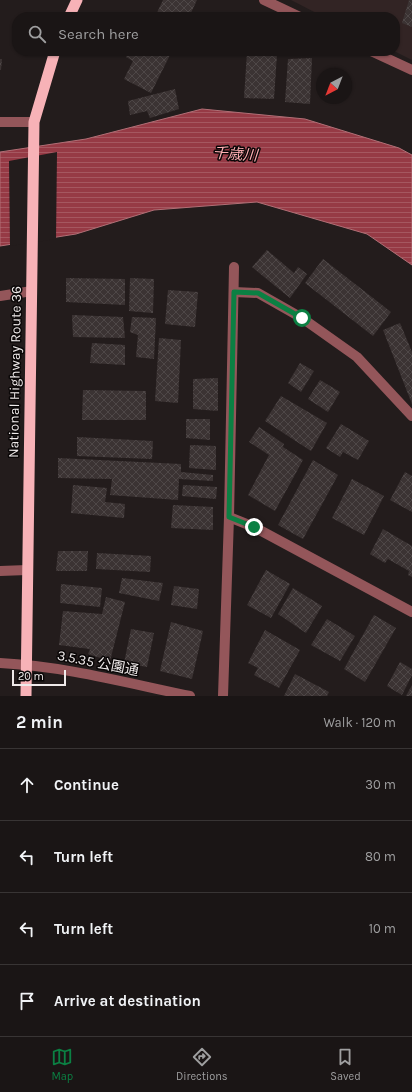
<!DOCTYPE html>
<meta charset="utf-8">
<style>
body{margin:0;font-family:Karla,"Noto Sans JP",sans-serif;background:#272222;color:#f1f3f6}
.compass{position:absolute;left:316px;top:68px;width:36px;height:36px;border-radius:50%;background:#1a1515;box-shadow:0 1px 3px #0004;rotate:222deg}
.scale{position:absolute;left:12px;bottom:10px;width:54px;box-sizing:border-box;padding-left:4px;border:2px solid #efeaea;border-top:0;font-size:11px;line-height:14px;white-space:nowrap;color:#efeaea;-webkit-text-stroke:3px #0a0707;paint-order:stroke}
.stop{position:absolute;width:12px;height:12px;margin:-9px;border:3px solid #0b8043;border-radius:50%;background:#fff}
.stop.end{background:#0b8043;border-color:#fff;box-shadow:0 1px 4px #0008}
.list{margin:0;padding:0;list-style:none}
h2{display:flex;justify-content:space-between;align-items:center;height:52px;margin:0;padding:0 16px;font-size:17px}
h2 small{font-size:13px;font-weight:400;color:#9f9fa0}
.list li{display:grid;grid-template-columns:26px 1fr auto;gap:12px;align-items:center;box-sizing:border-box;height:72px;padding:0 16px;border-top:1px solid #383434}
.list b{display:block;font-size:15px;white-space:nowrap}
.list em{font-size:13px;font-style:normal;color:#9f9fa0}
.icon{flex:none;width:22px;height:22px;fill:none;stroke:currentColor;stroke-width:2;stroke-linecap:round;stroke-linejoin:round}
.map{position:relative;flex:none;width:412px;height:696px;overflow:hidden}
.search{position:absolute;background:#1a1515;box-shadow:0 1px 3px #0004;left:12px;right:12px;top:12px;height:44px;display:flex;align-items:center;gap:10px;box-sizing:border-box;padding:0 14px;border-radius:16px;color:#9f9fa0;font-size:15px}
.sheet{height:340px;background:#1a1515}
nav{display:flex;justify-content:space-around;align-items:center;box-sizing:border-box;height:56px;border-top:1px solid #383434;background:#1a1515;font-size:11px;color:#9f9fa0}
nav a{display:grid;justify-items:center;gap:2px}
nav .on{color:#0b8043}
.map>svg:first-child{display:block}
</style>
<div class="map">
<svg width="412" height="696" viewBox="0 0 412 696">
<defs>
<pattern id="water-rules" width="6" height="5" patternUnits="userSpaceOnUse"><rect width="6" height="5" fill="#963a45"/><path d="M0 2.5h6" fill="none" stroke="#a55760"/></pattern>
<pattern id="building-cross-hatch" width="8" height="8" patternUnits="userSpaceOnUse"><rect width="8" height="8" fill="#3b3333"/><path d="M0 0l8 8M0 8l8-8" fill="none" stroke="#4e4747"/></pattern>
</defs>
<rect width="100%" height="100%" fill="#231c1c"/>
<!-- built -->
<path fill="#322424" d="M291,0H412V60L394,51L395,17H324Z"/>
<!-- water -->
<path fill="url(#water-rules)" stroke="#b16f76" d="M202,109L305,119L399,148L412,155V265L367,234L257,202L154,210L76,234L0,246V152L86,139Z"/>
<!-- pier -->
<path fill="#231c1c" d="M57,152L56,239L10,246L9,161Z"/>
<!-- building -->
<g fill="url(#building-cross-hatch)">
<path d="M163,0H197L189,17H155Z"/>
<path d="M409,0H412V27L402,23Z"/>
<path d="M129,51H172L151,93L124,79L133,61L126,57Z"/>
<path d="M247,52L277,54L274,99L244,98Z"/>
<path d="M312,58L310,104L285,102L288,59Z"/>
<path d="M0,59H2L1,70H0Z"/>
<path d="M175,89L179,109L150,118L147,111L130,115L128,101Z"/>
<path d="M267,250L294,273L298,267L307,274L290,298L252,267Z"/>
<path d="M323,259L391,312L373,336L305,283Z"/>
<path d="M66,278L125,279V305L66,302Z"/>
<path d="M130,278L154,279L153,313L129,311Z"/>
<path d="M168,290L198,292L195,327L165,324Z"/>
<path d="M72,315L123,317L125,338L73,337Z"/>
<path d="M132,317L156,318L154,359L136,357L138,335L130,332Z"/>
<path d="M400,323L412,352V404L383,330Z"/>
<path d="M159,338L181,340L178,403L155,401Z"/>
<path d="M92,343L125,345V365L90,363Z"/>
<path d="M300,363L314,371L301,392L288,383Z"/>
<path d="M218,378V411L193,409V379Z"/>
<path d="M320,380L340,392L328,412L308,399Z"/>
<path d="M83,390L146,391V420H82Z"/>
<path d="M281,396L327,423L311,451L265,421Z"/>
<path d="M186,419H210V440L186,438Z"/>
<path d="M341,424L369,441L358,460L343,452L340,457L326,448Z"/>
<path d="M259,427L284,444L283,447L303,460L275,511L248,495L269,455L249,442Z"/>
<path d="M77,437L153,441L152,459L77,456Z"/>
<path d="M190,445L216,446V470L189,468Z"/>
<path d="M58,458L181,464V472L213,475V481L179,479L178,500L110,495L112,479L58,478Z"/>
<path d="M313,460L338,475L303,539L278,525Z"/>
<path d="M405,472L412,476V512L390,500Z"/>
<path d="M352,479L384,496L364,535L332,518Z"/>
<path d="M73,485L107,488L105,502L125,504L124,518L71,513Z"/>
<path d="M183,485L217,487L216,499L182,496Z"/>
<path d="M173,505L213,507V530L171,528Z"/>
<path d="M383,529L412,546V577L408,575L409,571L388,559L385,563L370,554Z"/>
<path d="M58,551H88L87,571H56Z"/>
<path d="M97,553L151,556L150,572L96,569Z"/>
<path d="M266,570L290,584L271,618L247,605Z"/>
<path d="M122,578L163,583L159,601L119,593Z"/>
<path d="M61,584L102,588L100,607L60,603Z"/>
<path d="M174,586L199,589L197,609L171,605Z"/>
<path d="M293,588L322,606L306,633L278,614Z"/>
<path d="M106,597L125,602L110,661L88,654L90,649L59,645L63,611L102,614Z"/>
<path d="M374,615L396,628L365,682L344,669Z"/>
<path d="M327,619L355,636L340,661L311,645Z"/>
<path d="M171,622L203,631L192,679L160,671Z"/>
<path d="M131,629L154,633L147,667L124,663Z"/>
<path d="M265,630L300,650L279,688L254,675L258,668L248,663Z"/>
<path d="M400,662L412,669V675L402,695L387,686Z"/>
<path d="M295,674L329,692L327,696H284Z"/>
<path d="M412,685V696H406Z"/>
</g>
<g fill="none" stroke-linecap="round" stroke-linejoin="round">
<!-- minor -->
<g stroke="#94565a" stroke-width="10">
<path d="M264,0L300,17"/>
<path d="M371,51L412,70"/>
<path d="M0,122H34"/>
<path d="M234,292L258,293L302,318L357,357L412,416"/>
<path d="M0,296L32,291"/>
<path d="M229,517L254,527L412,612"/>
<path d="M0,571L27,570"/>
</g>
<!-- tertiary -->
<g stroke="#94565a" stroke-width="10">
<path d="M0,663C64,666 127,683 190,696"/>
<path d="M223,696L229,517L234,267"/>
</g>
<!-- trunk -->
<g stroke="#f7b2b7" stroke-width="11">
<path d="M69,17L77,0"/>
<path d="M26,696L34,122L55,51"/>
</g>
</g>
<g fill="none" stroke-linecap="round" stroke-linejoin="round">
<!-- route -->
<path stroke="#0b8043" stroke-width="5" d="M254,527L229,517L234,292L258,293L302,318"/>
</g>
<g text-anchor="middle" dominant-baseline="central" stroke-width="3" stroke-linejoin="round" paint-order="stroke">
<!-- street labels -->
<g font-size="14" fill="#efeaea" stroke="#0a0707">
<text transform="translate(15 372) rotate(-89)">National Highway Route 36</text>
<text transform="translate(98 663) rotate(11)">3.5.35 公園通</text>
</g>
<!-- water labels -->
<g font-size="15" font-style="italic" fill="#fdafb3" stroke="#0a0707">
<text transform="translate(235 154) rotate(4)">千歳川</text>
</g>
</g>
</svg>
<svg class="compass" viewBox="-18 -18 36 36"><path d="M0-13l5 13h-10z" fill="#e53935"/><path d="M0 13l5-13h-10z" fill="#9f9fa0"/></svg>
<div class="scale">20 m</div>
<div class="stop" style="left:302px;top:318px"></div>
<div class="stop end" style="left:254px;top:527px"></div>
<div class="search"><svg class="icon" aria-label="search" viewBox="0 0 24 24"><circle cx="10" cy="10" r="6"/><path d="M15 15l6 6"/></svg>Search here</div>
</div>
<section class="sheet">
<h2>2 min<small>Walk · 120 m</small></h2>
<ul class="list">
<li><svg class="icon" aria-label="ahead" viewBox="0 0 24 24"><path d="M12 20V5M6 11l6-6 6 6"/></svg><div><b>Continue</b></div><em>30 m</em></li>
<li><svg class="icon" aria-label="left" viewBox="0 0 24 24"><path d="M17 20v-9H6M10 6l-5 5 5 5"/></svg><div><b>Turn left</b></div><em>80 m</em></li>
<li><svg class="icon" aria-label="left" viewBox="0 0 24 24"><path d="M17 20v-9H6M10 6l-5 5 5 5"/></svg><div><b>Turn left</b></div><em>10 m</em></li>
<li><svg class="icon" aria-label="arrive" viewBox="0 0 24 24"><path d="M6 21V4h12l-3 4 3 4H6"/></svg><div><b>Arrive at destination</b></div></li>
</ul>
</section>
<nav>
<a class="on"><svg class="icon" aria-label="map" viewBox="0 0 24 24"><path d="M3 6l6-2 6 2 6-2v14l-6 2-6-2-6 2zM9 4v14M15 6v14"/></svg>Map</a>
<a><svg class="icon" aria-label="directions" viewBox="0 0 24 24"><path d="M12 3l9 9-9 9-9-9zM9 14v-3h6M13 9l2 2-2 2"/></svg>Directions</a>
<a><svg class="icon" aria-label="saved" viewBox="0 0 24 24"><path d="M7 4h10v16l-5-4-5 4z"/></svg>Saved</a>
</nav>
